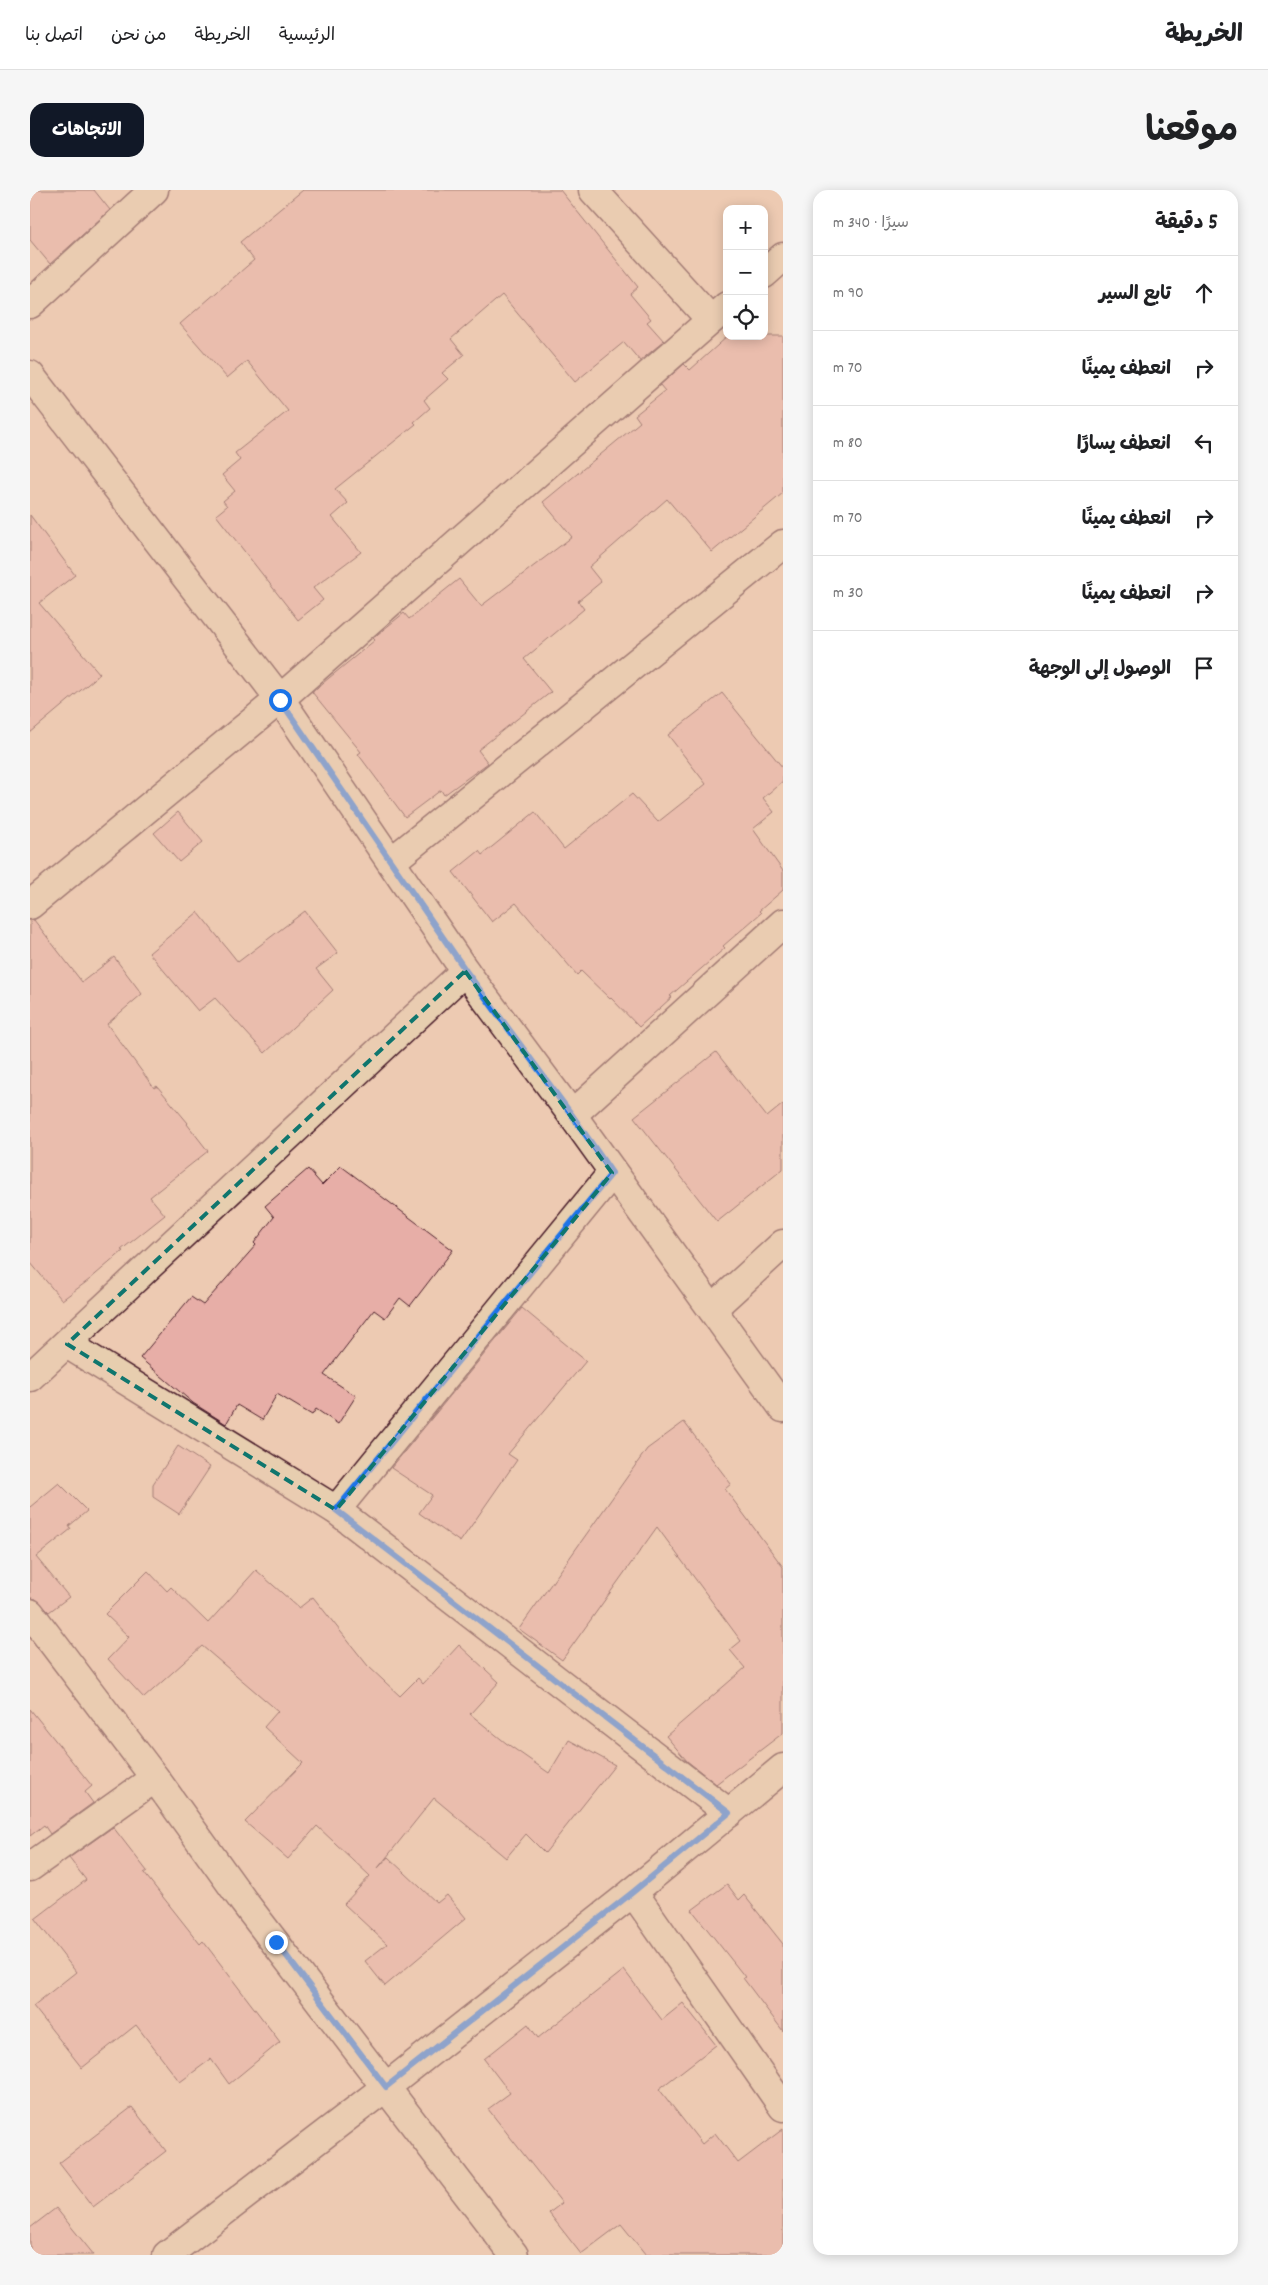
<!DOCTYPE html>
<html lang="ar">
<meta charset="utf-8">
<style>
body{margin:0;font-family:Dekko,"Playpen Sans Arabic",sans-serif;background:#f6f6f6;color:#202124;direction:rtl}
.controls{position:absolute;right:15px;top:15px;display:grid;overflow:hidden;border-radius:10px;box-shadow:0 2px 12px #0003}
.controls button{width:45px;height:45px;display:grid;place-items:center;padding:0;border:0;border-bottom:1px solid #e0e0e0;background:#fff;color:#202124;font:25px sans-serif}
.stop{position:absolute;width:15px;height:15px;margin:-11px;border:4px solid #1a73e8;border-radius:50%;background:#fff}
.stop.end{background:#1a73e8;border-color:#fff;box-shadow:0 1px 5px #0008}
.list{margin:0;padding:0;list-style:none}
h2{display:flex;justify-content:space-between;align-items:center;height:65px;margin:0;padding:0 20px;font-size:21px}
h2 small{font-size:16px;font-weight:400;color:#757577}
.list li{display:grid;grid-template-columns:32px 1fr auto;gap:15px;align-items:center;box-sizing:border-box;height:75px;padding:0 20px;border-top:1px solid #e0e0e0}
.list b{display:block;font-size:19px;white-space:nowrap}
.list em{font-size:16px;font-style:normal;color:#757577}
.icon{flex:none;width:28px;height:28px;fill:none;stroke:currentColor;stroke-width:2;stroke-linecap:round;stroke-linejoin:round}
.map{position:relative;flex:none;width:753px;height:2065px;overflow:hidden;direction:ltr;border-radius:15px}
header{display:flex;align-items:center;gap:30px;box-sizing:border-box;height:70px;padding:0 25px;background:#fff;border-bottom:1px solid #e0e0e0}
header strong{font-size:24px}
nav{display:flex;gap:28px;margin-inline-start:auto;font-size:18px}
.intro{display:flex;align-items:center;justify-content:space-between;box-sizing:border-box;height:120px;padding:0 30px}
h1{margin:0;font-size:35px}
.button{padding:12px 22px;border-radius:15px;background:#111827;color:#fff;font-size:18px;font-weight:700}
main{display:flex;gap:30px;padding:0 30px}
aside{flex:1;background:#fff;border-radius:15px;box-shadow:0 2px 12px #0003}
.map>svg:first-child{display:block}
</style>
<header>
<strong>الخريطة</strong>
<nav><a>الرئيسية</a><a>الخريطة</a><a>من نحن</a><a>اتصل بنا</a></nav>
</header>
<div class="intro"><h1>موقعنا</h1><a class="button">الاتجاهات</a></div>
<main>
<aside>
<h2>5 دقيقة<small>سيرًا · 340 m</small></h2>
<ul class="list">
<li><svg class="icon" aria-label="ahead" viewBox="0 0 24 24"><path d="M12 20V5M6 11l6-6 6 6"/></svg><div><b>تابع السير</b></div><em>90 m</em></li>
<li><svg class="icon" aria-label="right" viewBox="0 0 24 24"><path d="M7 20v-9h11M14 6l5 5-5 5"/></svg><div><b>انعطف يمينًا</b></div><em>70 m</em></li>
<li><svg class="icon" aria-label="left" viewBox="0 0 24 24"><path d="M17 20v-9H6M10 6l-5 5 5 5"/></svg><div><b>انعطف يسارًا</b></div><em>80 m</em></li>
<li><svg class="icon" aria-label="right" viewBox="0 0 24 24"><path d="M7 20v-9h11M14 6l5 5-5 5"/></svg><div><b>انعطف يمينًا</b></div><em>70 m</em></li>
<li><svg class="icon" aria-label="right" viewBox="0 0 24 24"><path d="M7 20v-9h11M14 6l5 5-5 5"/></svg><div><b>انعطف يمينًا</b></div><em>30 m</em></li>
<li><svg class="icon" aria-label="arrive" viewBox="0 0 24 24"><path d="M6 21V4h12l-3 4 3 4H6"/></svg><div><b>الوصول إلى الوجهة</b></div></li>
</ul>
</aside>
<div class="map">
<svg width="753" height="2065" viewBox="0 0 753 2065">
<rect width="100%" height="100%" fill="#edcab2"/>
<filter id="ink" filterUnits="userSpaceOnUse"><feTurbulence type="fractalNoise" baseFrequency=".02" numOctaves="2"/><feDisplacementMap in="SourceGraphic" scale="10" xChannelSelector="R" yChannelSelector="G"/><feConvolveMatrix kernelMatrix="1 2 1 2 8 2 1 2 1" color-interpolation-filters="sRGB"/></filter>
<g filter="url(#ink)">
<!-- building -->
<g fill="#e7aea7" stroke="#4a1f2b">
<path d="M0,0H64L80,20L20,74L0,50Z"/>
<path d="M273,0H530L608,97L600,104L621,129L617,132L634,151L610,171L594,152L545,192L472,105L421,149L434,165L412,183L418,189L394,210L400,218L384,232L386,234L305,299L318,313L302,327L331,362L283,398L293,410L268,430L186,325L197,316L193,311L205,301L192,285L210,270L205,263L258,221L217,171L197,188L150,134L224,70L210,52Z"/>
<path d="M698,146H753V303L682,362L637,309L559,377L571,392L548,411L554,419L494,469L521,502L448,560L458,573L414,605L411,600L375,627L328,564L331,562L282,502L345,450L343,448L374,423L379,429L429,389L451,416L542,347L513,312L610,232L605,225L635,201L630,195L654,174L660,180Z"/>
<path d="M0,325L45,385L9,413L70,484L0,543Z"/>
<path d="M692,503L753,578V591L733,608L744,622L723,639L753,681V700L729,721L731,723L693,756L695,758L640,806L642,807L609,837L581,808L580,809L551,781L547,785L486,713L462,732L423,682L449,661L452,665L505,622L534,659L602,604L628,632L676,594L638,545Z"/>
<path d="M148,622L173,652L149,672L124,643Z"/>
<path d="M275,721L308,763L286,779L303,800L235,863L185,808L168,821L119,763L168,722L208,772Z"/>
<path d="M0,730H4L52,792L84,767L112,804L77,834L124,898L127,896L158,933L157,934L178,961L120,1007L135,1025L91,1060L93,1061L59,1090L32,1110L0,1072Z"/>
<path d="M686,862L737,927L753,914V979L687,1032L604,927Z"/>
<path d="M311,976L423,1060L380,1116L370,1108L355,1128L344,1120L294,1185L326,1206L308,1234L286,1219L282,1225L247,1204L232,1230L207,1215L196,1234L163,1213L110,1168L161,1107L173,1115L226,1055L224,1053L244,1027L235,1016L278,979L292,995Z"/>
<path d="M492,1118L556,1171L478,1264L487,1270L430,1352L389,1323L402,1305L361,1278Z"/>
<path d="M654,1232L701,1294L695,1299L753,1377V1543L686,1594L657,1571L636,1546L715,1478L700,1460L711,1451L627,1337L532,1470L489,1439L617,1259Z"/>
<path d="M148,1256L180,1277L149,1324L123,1307V1294Z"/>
<path d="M29,1293L57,1321L39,1336L41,1339L6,1367L39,1407L19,1422L6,1409L0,1408V1317Z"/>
<path d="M226,1380L269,1418L283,1407L338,1476L370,1506L388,1488L393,1494L429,1455L469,1492L440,1524L476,1553L519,1583L539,1550L585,1575L515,1663L496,1644L476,1668L404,1608L348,1678L358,1667L407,1713L417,1705L436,1728L355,1796L335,1771L357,1754L314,1714L340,1686L287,1636L258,1669L215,1632L273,1573L234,1537L248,1521L172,1456L114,1508L78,1469L99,1447L75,1424L118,1381L137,1401L141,1397L178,1433Z"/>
<path d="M0,1519L62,1596L55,1602L63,1613L20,1644L14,1635L0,1646Z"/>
<path d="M83,1637L117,1681L114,1683L170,1754L173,1751L250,1852L199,1894L181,1869L150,1892L106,1835L52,1878L3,1816L46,1782L5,1729L56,1690L39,1668Z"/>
<path d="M697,1694L709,1710L714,1705L753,1754V1841L713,1788L715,1787L662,1720Z"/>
<path d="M594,1780L632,1830L653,1813L686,1855L629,1899L672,1954L685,1943L708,1973L753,1939V2065H616L591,2034L551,2064L519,2023L532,2013L458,1919L480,1903L454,1869L498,1834L508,1848Z"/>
<path d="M102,1917L136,1961L63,2017L29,1973Z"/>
<path d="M26,2018L64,2065H0V2038Z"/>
</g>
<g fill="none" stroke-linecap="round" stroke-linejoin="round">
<defs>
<g id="street">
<path d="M563,0L681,130"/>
<path d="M734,84L753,67"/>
<path d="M0,114L124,0"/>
<path d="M362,671L753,354"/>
<path d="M0,715L250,509L697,116"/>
<path d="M542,925L753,733"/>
<path d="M682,1119L753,1054"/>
<path d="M37,1154L306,1320L699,1623"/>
<path d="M0,1187L435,781"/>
<path d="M306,1320L582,983"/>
<path d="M0,1423L125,1588L214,1712L484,2065"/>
<path d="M0,1677L125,1588"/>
<path d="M603,1702L753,1917"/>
<path d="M137,2065L356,1897L603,1702L753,1578"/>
</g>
<path id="secondary" d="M0,185L250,509L435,781L542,925L753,1218"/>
</defs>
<!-- street casing -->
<use href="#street" stroke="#4a1f2b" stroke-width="31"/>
<!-- secondary casing -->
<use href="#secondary" stroke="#4a1f2b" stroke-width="31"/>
<!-- street -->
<use href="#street" stroke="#e7ceaf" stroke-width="28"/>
<!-- secondary -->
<use href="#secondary" stroke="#e7ceaf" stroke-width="28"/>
</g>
</g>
<g fill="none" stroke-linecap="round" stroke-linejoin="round" filter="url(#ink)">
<!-- route -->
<path stroke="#1a73e8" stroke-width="6" d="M246,1752L356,1897L603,1702L699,1623L306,1320L582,983L542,925L436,781L250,510"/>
</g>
<!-- marked area -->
<path d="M0 0H753V2065H0ZM435,781L582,983L306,1320L37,1154Z" fill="#edcab2" fill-opacity=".55" fill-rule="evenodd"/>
<path fill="none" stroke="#0f766e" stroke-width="4" stroke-dasharray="10 6" stroke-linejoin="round" d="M435,781L582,983L306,1320L37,1154Z"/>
</svg>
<div class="controls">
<button>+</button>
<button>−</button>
<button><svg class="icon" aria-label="locate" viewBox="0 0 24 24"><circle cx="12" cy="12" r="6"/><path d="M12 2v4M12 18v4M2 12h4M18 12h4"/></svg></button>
</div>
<div class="stop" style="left:250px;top:510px"></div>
<div class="stop end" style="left:246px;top:1752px"></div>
</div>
</main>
